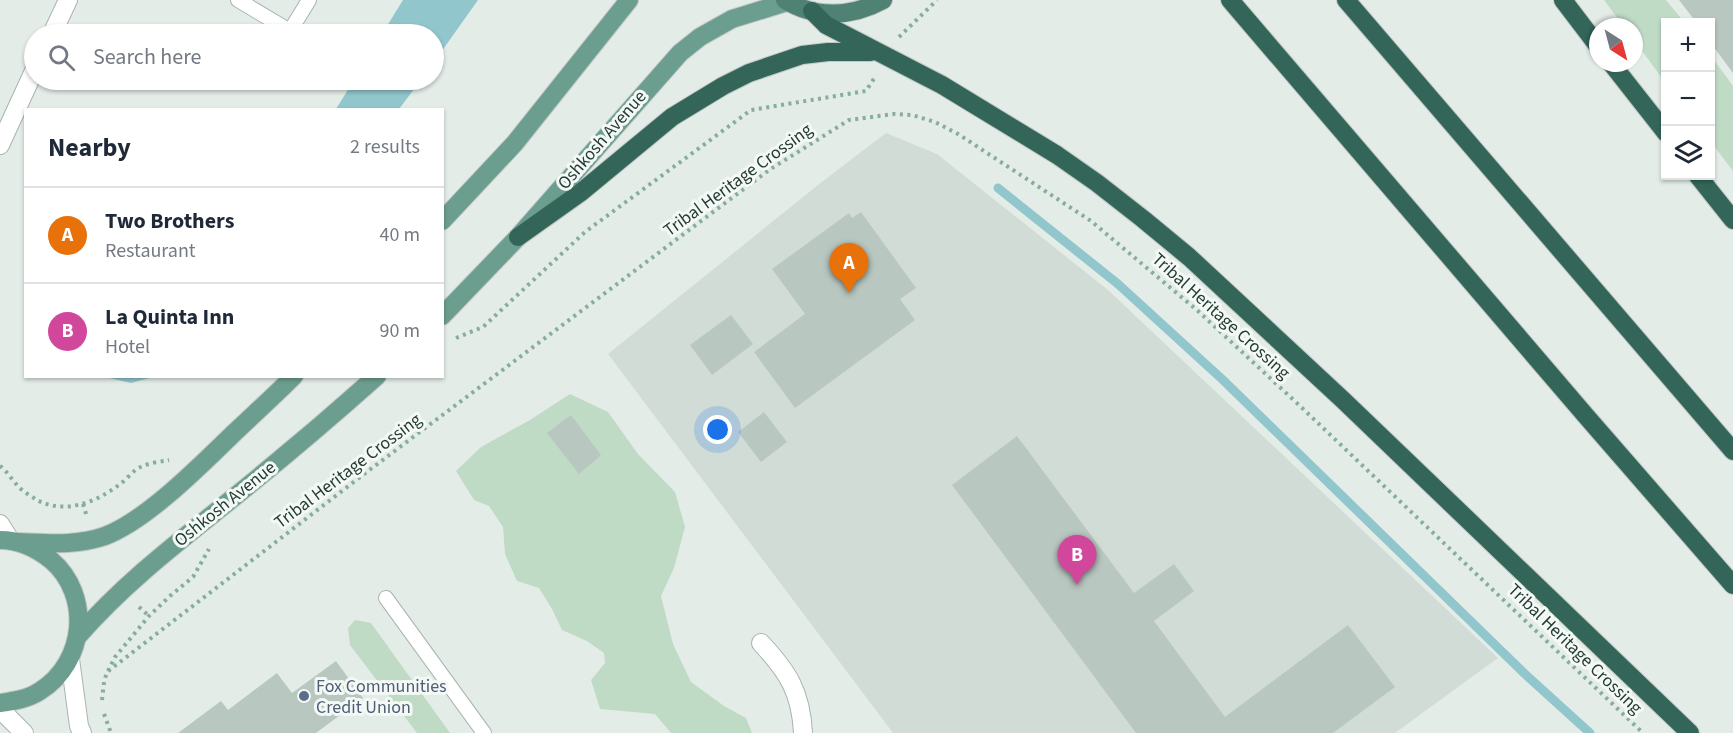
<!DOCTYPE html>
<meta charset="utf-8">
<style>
body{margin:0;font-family:"Source Sans 3",sans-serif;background:#f6f6f7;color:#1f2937}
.controls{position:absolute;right:18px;top:18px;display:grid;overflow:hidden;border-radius:0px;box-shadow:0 2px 4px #0004}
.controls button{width:54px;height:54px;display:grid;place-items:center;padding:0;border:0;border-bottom:2px solid #e0e1e3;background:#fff;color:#1f2937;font:30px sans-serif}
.compass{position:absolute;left:1589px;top:18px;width:54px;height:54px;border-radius:50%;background:#fff;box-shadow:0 2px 4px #0004;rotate:144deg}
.you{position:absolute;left:718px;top:430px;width:21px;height:21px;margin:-15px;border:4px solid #fff;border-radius:50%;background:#1a73e8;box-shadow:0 0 0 9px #1a73e833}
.badge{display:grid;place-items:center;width:39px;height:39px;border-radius:50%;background:#0f766e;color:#fff;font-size:20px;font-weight:700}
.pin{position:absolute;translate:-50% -50px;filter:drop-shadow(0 2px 3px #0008)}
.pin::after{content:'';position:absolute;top:32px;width:21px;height:18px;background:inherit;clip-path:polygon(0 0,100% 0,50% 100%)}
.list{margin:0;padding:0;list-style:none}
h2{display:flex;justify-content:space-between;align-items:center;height:78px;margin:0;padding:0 24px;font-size:26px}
h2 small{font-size:20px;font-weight:400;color:#747a83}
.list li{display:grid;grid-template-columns:39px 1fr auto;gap:18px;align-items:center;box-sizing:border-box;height:96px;padding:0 24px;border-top:2px solid #e0e1e3}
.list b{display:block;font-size:22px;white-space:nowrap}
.list p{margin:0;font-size:20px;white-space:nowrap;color:#747a83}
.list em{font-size:20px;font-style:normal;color:#747a83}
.icon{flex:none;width:33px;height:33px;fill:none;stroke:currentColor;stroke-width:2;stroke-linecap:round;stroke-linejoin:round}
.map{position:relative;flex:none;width:1733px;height:733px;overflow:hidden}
.search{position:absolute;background:#fff;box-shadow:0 2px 4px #0004;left:24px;top:24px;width:420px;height:66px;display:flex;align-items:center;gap:15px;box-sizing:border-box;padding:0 21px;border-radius:33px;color:#747a83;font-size:22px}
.panel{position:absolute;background:#fff;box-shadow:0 2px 4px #0004;left:24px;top:108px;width:420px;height:270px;border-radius:0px}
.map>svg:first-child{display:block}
</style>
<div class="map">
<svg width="1733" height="733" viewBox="0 0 1733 733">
<rect width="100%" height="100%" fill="#e4ece8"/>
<!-- built -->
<path fill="#d2dcd7" d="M886,133L937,154L1108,290L1498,658L1395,733H893L608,354L823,181Z"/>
<!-- green -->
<g fill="#bfdbc5">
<path d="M1604,0H1666L1684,22H1666L1665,82L1634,40V27H1624Z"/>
<path d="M1711,56L1733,86V171L1711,142Z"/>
<path d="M570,394L608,412L638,454L675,492L685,527L674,568L661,596L673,644L691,682L724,706L746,718L752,733H671L655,714L600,709L591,680L605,663L604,653L587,641L562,630L552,609L539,588L517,581L505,554L503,527L489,506L474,500L456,471L481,447L530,420Z"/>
<path d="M355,620L371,623L450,733H417L350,645L348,628Z"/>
</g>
<!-- water -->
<g fill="#91c6cc">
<path d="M403,0H478L434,62V34H382Z"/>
<path d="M354,80H421L399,109H336Z"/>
<path d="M105,377H153L131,383Z"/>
</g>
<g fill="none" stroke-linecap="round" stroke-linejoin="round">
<!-- stream -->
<path stroke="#91c6cc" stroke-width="9" d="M998,188L1118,284L1223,380L1525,674L1590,733"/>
</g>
<!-- building -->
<g fill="#b9c7c1">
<path d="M1679,0H1733V73L1710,42V22H1696Z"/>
<path d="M861,212L916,288L900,299L915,320L795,408L754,352L805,314L772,269L849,213L852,218Z"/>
<path d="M731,315L753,344L712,375L690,345Z"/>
<path d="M764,412L787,442L761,462L738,432Z"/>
<path d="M571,415L601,455L579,474L547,433Z"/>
<path d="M1017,436L1134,593L1174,564L1194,591L1154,621L1225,717L1348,625L1395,687L1333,733H1136L952,485Z"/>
<path d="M336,661L363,698L316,733H178L221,701L228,710L277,673L292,693Z"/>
</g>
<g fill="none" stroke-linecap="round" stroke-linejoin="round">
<defs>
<g id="service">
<path d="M238,0L290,31L309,0"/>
<path d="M386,598L484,733"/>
</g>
<g id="minor">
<path d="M52,34L68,0"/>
<path d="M0,145L34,71"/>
<path d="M0,524L10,540"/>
<path d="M761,643C788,672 801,692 803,733"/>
<path d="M70,659L79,726L82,733"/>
<path d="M0,709L24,733"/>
</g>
<g id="primary">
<path d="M442,221L515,143L629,0"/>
<path d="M442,316L518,237L680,53L700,37L732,19L787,2"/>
<path d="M0,540C19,540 36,548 51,560C92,595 86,662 40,691C28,699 14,701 0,703"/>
<path d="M18,542C47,543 77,546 105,536C147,520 201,465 234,433C254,414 274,396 294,376"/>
<path d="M78,636C126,581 181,540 238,494C285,456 331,417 377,376"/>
</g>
<path id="trunk" d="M785,0C816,19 852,17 883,0"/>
<g id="motorway">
<path d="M1230,0L1586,416L1733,585"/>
<path d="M1346,0L1733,451"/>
<path d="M1563,0L1598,46"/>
<path d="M812,11L826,25L942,85L1057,155L1097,183L1143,219L1189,257L1343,400L1690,733"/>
<path d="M1611,63L1666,133"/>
<path d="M1698,176L1733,220"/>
<path d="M518,237L580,193L672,117L723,86L749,73L802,55L828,52H871"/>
</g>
</defs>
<!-- service casing -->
<use href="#service" stroke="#a7b4af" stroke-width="16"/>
<!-- minor casing -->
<use href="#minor" stroke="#a7b4af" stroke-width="20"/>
<!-- primary casing -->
<use href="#primary" stroke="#c2c8c6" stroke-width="20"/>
<!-- trunk casing -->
<use href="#trunk" stroke="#c2c8c6" stroke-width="20"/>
<!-- motorway casing -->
<use href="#motorway" stroke="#c2c8c6" stroke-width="20"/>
<!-- path -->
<g stroke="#87ad9f" stroke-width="4" stroke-dasharray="3 4.5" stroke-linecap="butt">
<path d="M899,37L937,0"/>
<path d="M456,338L483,327L585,232L751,110L866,91L875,77"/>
<path d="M0,466C6,470 12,480 18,486C23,492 31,496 37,500C65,515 97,502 120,484C126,480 131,473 137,469C146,463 159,462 169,460"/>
<path d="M83,504L87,517"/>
<path d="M139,607L149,616"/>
<path d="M108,671L115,657L149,616L170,596L193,577L209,549"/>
<path d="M102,700L104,682L107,672L368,471L769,170L849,120L894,114L912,115L935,122L958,134L1091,221L1198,311L1299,405L1643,733"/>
<path d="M104,714L111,733"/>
</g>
<!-- service -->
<use href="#service" stroke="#fff" stroke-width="14"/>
<!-- minor -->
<use href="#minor" stroke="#fff" stroke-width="18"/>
<!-- primary -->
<use href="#primary" stroke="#6c9e8f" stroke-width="18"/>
<!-- trunk -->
<use href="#trunk" stroke="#508274" stroke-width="18"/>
<!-- motorway -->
<use href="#motorway" stroke="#336659" stroke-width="18"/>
</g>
<!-- markers -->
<circle fill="#5c6f8a" stroke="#f4f9f6" stroke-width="2" cx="304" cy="696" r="6"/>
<g text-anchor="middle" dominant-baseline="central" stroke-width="6" stroke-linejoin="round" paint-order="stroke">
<!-- street labels -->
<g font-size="18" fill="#253c35" stroke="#f4f9f6">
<text transform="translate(602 140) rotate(-49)">Oshkosh Avenue</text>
<text transform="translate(738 180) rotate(-36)">Tribal Heritage Crossing</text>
<text transform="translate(1221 316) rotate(42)">Tribal Heritage Crossing</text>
<text transform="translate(348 471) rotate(-37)">Tribal Heritage Crossing</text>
<text transform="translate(225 504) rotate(-39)">Oshkosh Avenue</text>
<text transform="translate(1575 649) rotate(44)">Tribal Heritage Crossing</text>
</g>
<!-- service labels -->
<g font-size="18" fill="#4e5e75" stroke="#f4f9f6" text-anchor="start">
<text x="316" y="686">Fox Communities<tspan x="316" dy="21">Credit Union</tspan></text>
</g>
</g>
</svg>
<div class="controls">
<button>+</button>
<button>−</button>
<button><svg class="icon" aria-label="layers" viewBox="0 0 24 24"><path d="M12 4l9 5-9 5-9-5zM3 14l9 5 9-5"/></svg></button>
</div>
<svg class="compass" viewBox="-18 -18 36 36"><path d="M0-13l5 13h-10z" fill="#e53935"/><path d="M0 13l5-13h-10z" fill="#747a83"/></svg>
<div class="you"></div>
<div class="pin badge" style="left:849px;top:293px;background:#e8710a">A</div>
<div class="pin badge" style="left:1077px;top:585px;background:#d1479c">B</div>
<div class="search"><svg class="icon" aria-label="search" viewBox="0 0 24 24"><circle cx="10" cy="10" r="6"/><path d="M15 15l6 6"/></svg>Search here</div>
<section class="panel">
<h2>Nearby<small>2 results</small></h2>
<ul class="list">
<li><span class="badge" style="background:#e8710a">A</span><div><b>Two Brothers</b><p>Restaurant</p></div><em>40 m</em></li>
<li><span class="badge" style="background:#d1479c">B</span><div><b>La Quinta Inn</b><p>Hotel</p></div><em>90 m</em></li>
</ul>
</section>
</div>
